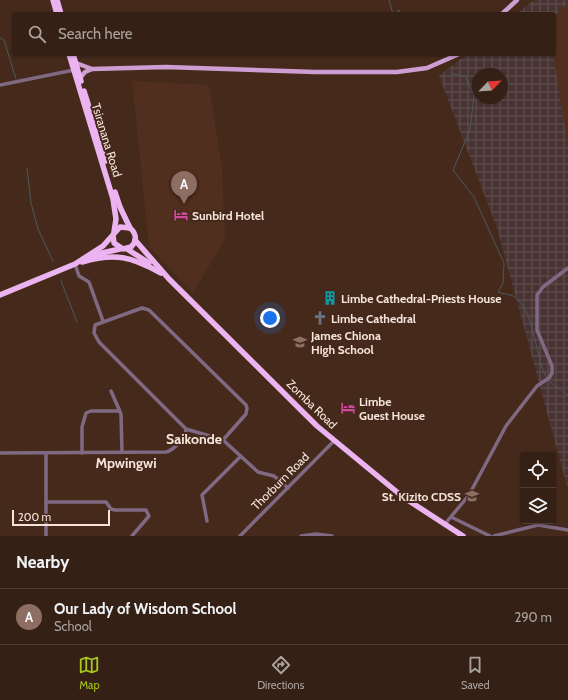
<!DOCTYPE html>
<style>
body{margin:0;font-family:Cabin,sans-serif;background:#3f2d22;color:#f1f3f6}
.controls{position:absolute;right:12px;bottom:12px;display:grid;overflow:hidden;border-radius:4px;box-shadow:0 1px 3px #0004}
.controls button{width:36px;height:36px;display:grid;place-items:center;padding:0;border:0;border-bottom:1px solid #4e3e34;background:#342015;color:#f1f3f6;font:20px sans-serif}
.compass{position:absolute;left:472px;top:68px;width:36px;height:36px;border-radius:50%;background:#342015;box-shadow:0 1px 3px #0004;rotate:65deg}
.scale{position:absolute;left:12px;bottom:10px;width:98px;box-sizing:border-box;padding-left:4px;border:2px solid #f6e4db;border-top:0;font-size:11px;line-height:14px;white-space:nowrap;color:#f6e4db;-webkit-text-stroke:3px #452a1c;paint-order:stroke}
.you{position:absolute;left:270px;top:318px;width:14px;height:14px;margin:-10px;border:3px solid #fff;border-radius:50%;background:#1a73e8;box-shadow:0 0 0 6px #1a73e833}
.badge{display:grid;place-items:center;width:26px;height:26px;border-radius:50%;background:#a8c71b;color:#fff;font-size:13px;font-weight:700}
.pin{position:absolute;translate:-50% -33px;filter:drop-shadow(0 1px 2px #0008)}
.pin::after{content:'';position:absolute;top:21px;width:14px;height:12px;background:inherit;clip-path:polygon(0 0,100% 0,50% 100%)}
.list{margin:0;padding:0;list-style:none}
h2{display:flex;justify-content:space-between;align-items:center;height:52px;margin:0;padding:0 16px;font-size:17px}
h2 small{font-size:13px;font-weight:400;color:#a9a3a0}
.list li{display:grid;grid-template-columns:26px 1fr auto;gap:12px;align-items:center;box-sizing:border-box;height:56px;padding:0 16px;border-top:1px solid #4e3e34}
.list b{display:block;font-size:15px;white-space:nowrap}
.list p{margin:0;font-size:13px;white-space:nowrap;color:#a9a3a0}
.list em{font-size:13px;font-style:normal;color:#a9a3a0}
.icon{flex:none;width:22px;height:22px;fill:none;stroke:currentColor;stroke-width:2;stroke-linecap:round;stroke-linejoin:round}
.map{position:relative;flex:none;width:568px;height:536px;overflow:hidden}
.search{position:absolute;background:#342015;box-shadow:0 1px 3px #0004;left:12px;right:12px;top:12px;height:44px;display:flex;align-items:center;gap:10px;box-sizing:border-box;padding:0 14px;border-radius:4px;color:#a9a3a0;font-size:15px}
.sheet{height:108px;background:#342015}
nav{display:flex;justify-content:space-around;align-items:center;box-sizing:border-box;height:56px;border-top:1px solid #4e3e34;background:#342015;font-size:11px;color:#a9a3a0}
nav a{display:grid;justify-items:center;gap:2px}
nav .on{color:#a8c71b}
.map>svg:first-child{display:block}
</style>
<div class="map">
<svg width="568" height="536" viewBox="0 0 568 536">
<defs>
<pattern id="industrial-grid" width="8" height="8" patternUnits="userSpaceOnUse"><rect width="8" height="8" fill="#483333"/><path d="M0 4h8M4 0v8" fill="none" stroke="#635050"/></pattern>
</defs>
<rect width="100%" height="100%" fill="#452a1c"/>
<!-- industrial -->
<path fill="url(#industrial-grid)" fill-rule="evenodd" d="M534,0H568V490L497,228L439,76L467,54H554V14H517ZM478,74H502V98H478Z"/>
<!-- built -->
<g fill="#512f1e">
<path d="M568,3V146L553,54L554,16Z"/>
<path d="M132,81L209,85L222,168L225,239L193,293L149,247Z"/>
</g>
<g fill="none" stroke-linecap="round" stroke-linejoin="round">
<!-- stream -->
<g stroke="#4a595c" stroke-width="1">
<path d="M389,0L393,14L399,10L400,14"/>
<path d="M0,38L4,40L16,79"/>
<path d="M452,74L465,76L474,95L470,130L453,170L474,197L504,263L503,283L498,292C503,294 509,294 513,296C534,307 535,354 545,375C548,382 561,390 568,395"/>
<path d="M27,168L31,203L38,229L53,261"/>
<path d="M61,281L77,322"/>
</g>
<!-- minor -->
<g stroke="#806982" stroke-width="3.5">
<path d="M0,85L74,70"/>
<path d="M75,264L79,276L89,282L103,321"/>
<path d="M111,391L121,414L122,452"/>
<path d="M223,440L246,414L247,408L246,405L149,310L142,308L95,325L94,333L99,342L186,429L223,440L258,472L274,476L288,488"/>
<path d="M0,453L166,452C174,450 186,437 186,429"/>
<path d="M82,453V427L86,413L91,411H118"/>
<path d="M46,502H106L111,509L115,510H146L149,516L132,536"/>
<path d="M451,517L490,536"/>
<path d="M207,521L202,495L240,457"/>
<path d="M445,524L469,495L506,426L537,386L549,378L552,373V366L537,330V295L543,287L568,268"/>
<path d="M46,536V453"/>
<path d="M240,536L334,441"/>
<path d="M301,536L316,534L332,536"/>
<path d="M494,536L538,525L568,530"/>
</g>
<!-- major -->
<g stroke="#ce9ed2" stroke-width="4.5">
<path d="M502,14L517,0"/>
<path d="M76,63L92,69L166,67L315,72H397L427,68L459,54"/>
<path d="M80,78L85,72L92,69"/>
</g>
<!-- highway -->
<g stroke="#ecb3f1" stroke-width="5.5">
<path d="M53,0L57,14"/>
<path d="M57,0L61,14"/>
<path d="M69,54L113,199L116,219L114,232"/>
<path d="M73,54L81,81"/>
<path d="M84,91L106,161"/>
<path d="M115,192L120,207L130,228"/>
<path d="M135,240L169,279L317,426L403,497L463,536"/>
<path d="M127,249L149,263"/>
<path d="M93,255L120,249"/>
<path d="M82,262C115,252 132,257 161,273"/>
<path d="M0,295L75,264L103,246L120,227L130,228C137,234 137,241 131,247L123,249L114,243L113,235"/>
</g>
</g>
<!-- icons -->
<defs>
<symbol id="hotel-bare" viewBox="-9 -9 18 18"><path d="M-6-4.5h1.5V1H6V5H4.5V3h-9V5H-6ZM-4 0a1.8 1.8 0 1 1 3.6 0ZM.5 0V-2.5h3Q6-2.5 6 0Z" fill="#d1479c" stroke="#452a1c" stroke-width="2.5" paint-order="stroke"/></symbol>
<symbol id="building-bare" viewBox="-9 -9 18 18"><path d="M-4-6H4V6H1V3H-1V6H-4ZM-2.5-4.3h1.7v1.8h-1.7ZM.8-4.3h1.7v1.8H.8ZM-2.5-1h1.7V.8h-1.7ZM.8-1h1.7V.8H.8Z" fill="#0f9aa8" stroke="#452a1c" stroke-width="2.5" paint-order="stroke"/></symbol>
<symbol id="church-bare" viewBox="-9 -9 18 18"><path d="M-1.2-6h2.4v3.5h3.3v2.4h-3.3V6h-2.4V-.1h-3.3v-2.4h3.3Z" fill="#6b7280" stroke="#452a1c" stroke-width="2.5" paint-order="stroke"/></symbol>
<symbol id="school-bare" viewBox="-9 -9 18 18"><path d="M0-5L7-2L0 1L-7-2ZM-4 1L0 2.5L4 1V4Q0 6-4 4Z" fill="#8d6e63" stroke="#452a1c" stroke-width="2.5" paint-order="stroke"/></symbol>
</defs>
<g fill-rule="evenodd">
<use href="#hotel-bare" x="171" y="205" width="20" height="20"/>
<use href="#building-bare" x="320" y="288" width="20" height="20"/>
<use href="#church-bare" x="310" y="308" width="20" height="20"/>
<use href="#school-bare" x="290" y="332" width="20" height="20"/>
<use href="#hotel-bare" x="338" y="398" width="20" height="20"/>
<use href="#school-bare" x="462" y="486" width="20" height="20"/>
</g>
<g text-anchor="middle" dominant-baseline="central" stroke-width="4" stroke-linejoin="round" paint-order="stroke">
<!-- street labels -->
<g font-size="12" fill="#f6e4db" stroke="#452a1c">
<text transform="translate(107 140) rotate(73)">Tsiranana Road</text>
<text transform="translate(312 404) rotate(44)">Zomba Road</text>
<text transform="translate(280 481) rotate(-45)">Thorburn Road</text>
</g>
<!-- poi labels -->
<g font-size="12" font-weight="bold" fill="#f6e4db" stroke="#452a1c" text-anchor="start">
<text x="192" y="215">Sunbird Hotel</text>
<text x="341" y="298">Limbe Cathedral-Priests House</text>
<text x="331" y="318">Limbe Cathedral</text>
<text x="311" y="335">James Chiona<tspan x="311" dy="14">High School</tspan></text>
<text x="359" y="401">Limbe<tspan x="359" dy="14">Guest House</tspan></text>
<text x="461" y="496" text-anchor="end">St. Kizito CDSS</text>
</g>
<!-- quarter labels -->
<g font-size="14" font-weight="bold" fill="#f6e4db" stroke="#452a1c">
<text x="194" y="439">Saikonde</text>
<text x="126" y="463">Mpwingwi</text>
</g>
</g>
</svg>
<div class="controls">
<button><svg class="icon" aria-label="locate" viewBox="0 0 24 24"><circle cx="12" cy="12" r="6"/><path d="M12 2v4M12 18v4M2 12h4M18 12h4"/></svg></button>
<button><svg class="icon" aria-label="layers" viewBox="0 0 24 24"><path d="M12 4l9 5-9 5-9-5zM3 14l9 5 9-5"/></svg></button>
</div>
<svg class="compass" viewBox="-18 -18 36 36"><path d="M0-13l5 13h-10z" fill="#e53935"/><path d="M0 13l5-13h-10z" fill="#a9a3a0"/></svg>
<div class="scale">200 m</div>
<div class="you"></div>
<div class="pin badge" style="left:184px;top:204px;background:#8d6e63">A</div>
<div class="search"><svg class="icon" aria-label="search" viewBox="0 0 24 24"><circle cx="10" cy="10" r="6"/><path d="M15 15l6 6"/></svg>Search here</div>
</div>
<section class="sheet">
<h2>Nearby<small></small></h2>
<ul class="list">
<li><span class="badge" style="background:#8d6e63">A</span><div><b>Our Lady of Wisdom School</b><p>School</p></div><em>290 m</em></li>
</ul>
</section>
<nav>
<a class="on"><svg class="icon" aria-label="map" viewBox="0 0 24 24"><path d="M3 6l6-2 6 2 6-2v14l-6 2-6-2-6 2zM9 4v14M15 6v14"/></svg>Map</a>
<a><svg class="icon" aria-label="directions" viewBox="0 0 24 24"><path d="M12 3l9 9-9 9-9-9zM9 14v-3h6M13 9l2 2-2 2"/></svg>Directions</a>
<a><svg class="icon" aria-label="saved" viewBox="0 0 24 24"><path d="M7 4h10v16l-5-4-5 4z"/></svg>Saved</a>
</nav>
